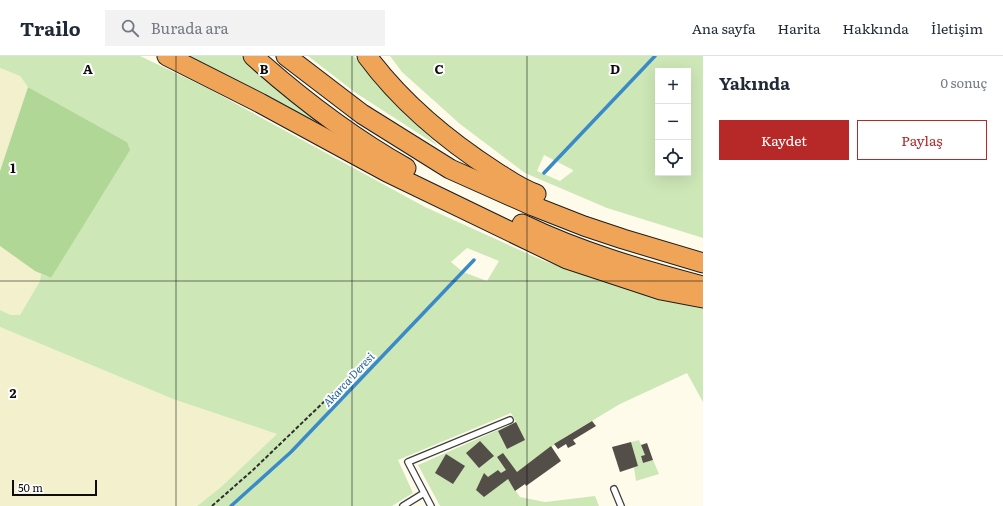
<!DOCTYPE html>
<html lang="tr">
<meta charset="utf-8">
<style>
body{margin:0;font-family:Literata,serif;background:#f2f2f3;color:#1f2937}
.controls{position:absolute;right:12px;top:12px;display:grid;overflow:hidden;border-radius:0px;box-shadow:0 4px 16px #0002}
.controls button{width:36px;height:36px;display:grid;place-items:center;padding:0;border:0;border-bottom:1px solid #e0e1e3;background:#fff;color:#1f2937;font:20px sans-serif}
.scale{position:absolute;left:12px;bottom:10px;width:85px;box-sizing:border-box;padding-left:4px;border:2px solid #0c0c0c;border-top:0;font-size:11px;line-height:14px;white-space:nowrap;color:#0c0c0c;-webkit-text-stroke:3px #fff;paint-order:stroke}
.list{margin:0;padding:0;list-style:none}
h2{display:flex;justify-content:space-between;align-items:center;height:52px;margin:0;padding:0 16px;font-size:17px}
h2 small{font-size:13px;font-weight:400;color:#747a83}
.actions{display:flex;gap:8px;padding:12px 16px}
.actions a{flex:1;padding:9px 0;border:1px solid #b72929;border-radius:0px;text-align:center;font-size:14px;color:#b72929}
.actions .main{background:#b72929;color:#fff}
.icon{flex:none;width:22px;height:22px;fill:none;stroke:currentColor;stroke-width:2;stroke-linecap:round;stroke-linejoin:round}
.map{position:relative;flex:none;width:703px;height:450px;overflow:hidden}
header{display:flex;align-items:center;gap:24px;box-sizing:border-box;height:56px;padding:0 20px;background:#fff;border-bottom:1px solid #e0e1e3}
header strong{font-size:19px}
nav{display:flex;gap:22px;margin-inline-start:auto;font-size:14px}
.search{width:280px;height:36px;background:#f2f2f3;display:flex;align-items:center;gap:10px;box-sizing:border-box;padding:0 14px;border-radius:0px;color:#747a83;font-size:15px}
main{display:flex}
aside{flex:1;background:#fff}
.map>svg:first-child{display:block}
</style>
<header>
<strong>Trailo</strong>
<div class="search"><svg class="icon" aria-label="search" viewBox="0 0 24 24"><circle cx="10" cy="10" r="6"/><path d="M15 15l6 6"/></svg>Burada ara</div>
<nav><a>Ana sayfa</a><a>Harita</a><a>Hakkında</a><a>İletişim</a></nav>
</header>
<main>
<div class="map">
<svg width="703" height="450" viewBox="0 0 703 450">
<rect width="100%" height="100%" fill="#fefbeb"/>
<!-- farmland -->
<g fill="#f3f1cd">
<path d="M0,12L20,20L28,31L0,115Z"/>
<path d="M0,190L41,218L40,225L20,259H11L0,254Z"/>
<path d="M0,271L173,343L277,378L221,431L197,450H0Z"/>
</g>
<!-- green -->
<g fill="#cee7b7" fill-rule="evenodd">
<path d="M0,0H140L207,32L425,151L544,205L655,242L703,253V346L687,317L620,348L565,381L508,423L520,441L545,446L595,440L599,450H440L418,409L516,366L511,357L398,404L413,437L392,450H197L221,431L277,378L173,343L0,271V254L11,259H20L40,225L41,218L51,222L127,86L28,31L20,20L0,12ZM467,192L499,205L487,225L463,216L451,206Z"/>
<path d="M189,0H241L332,74Z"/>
<path d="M308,0H354L362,11L438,90L356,37Z"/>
<path d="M390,0H703V182L607,152L525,117L460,68L402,16ZM658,15H688V117H658ZM544,99L573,114V115L560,125L537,115Z"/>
<path d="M639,384L645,399L641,400L643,407L653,404L659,418L636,425L634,412L638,410L631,386Z"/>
</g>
<!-- forest -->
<path fill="#b1d797" d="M28,31L127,86L130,94L51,222L35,215L0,190V115Z"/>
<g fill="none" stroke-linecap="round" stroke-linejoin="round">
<!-- stream -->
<g stroke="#3b8ac8" stroke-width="3.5">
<path d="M544,117L655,0"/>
<path d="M231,450L291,396L474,204"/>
</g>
</g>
<!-- building -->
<g fill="#544e49">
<path d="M592,365L596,370L573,384L576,388L568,392L566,388L558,393L554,388Z"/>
<path d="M516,366L525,384L507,393L498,375Z"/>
<path d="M480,385L494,400L479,412L466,397Z"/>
<path d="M631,386L638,410L620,416L612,391Z"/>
<path d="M647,387L653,404L643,407L641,400L645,399L641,389Z"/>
<path d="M551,390L561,405L526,430L525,428L515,435L508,423L484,441L476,434L484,417L488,421L498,414L501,417L506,414L497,401L503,397L517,416Z"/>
<path d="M446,398L465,410L453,428L435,417Z"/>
</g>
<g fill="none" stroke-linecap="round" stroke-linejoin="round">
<defs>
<g id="lane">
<path d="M614,433L621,450"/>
<path d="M403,450L424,437"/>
<path d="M431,450L408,406L510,364"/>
</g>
<g id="highway">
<path d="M167,0L260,47L387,116L567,203L661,234L703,242"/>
<path d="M253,0C300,42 351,81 406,112"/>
<path d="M286,0L362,58L450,113L533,150L584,170L623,183L703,207"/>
<path d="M367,0C401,46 448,85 496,116C509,124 521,133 536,138"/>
<path d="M522,168C580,196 642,214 703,230"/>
</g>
</defs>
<!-- lane casing -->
<use href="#lane" stroke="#3f3f3f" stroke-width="8"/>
<!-- highway casing -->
<use href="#highway" stroke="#1d1d1d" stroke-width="21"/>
<!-- path -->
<path stroke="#2e2e2e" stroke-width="2" stroke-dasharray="4 2" stroke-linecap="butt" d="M212,450L253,414L356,315"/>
<!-- lane -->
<use href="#lane" stroke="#fff" stroke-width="5.5"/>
<!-- highway -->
<use href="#highway" stroke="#efa458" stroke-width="19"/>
</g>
<!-- grid -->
<path fill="none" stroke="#0c0c0c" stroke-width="1" stroke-opacity="0.55" d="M176,0V450M352,0V450M527,0V450M0,225H703"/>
<g text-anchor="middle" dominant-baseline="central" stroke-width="4" stroke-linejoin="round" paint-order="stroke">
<!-- water labels -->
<g font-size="11" font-style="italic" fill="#1a5c99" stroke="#fff">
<text transform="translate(348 323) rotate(-47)">Akarca Deresi</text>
</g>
</g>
<g font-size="13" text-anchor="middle" font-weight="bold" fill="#0c0c0c" stroke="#fff" stroke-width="4" stroke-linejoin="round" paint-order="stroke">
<text x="88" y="18">A</text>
<text x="264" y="18">B</text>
<text x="439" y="18">C</text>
<text x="615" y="18">D</text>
<text x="13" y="117">1</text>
<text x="13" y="342">2</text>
</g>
</svg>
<div class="controls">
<button>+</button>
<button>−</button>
<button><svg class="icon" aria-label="locate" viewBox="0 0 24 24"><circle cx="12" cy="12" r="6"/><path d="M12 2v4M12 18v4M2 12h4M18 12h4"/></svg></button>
</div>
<div class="scale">50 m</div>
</div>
<aside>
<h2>Yakında<small>0 sonuç</small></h2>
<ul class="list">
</ul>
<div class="actions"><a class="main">Kaydet</a><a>Paylaş</a></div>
</aside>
</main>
